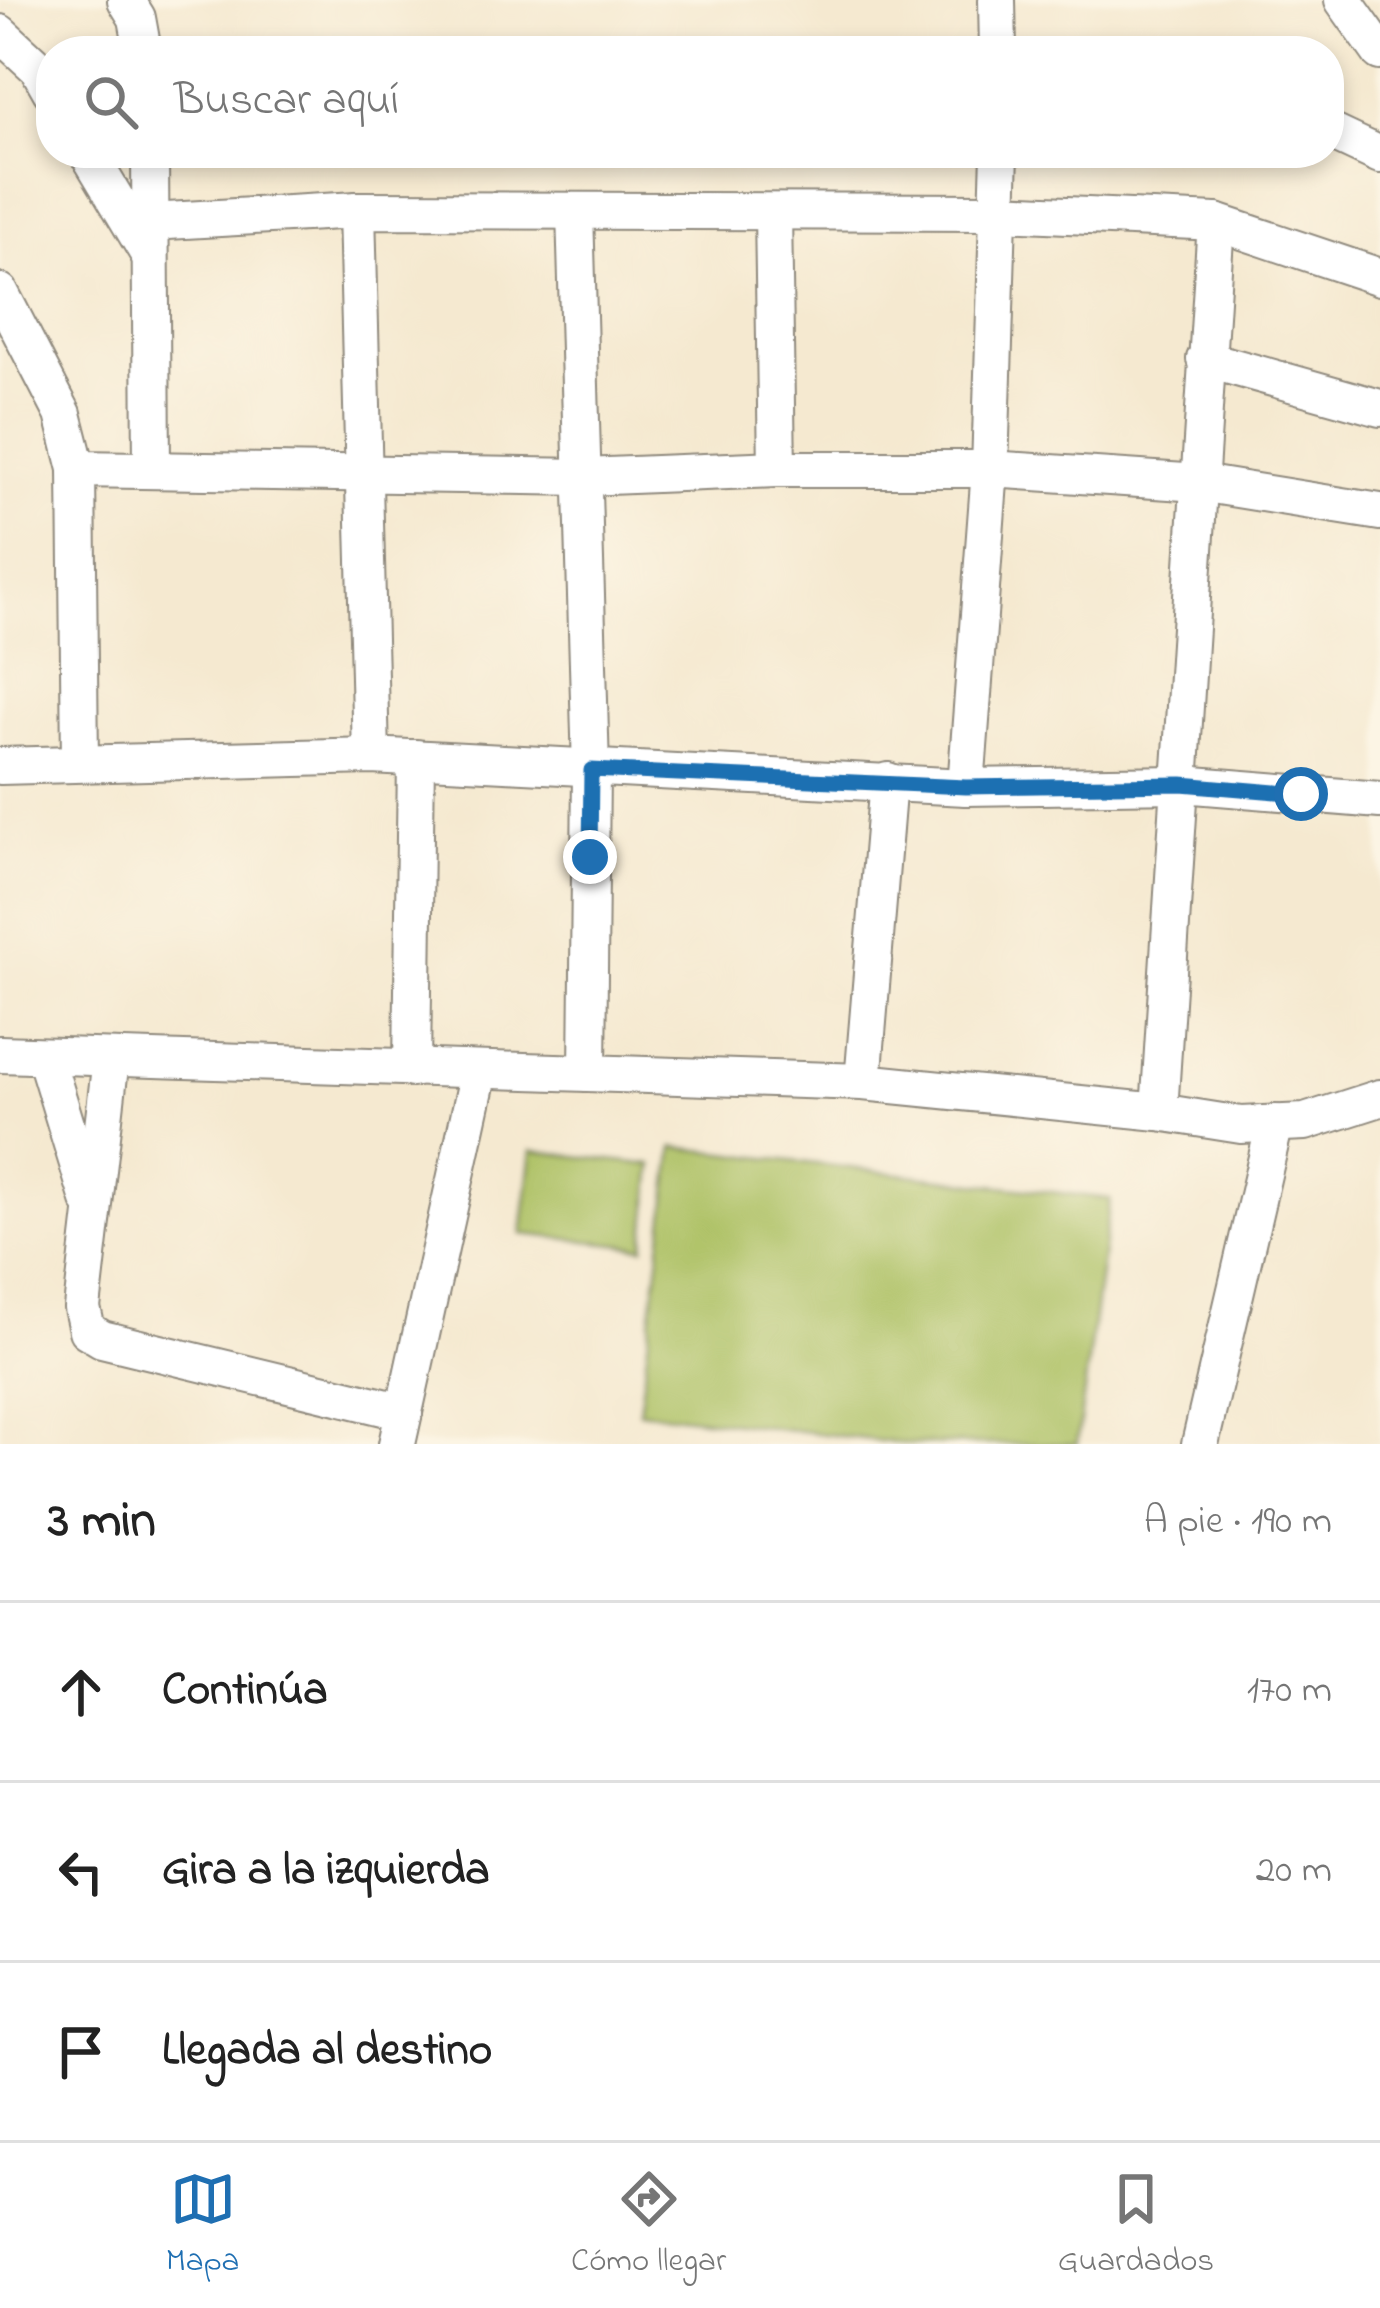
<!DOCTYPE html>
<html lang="es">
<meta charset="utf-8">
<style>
body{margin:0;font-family:"Indie Flower",sans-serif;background:#f2f2f2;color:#222}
.stop{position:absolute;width:36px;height:36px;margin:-27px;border:9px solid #1f6fb2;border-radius:50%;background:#fff}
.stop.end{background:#1f6fb2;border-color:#fff;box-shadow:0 3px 12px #0008}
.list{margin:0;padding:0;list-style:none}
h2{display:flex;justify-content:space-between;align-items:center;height:156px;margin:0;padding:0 48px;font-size:51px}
h2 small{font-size:39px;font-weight:400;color:#767676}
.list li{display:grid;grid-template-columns:78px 1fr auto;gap:36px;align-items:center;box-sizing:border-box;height:180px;padding:0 48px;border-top:3px solid #e0e0e0}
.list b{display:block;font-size:45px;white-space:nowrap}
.list em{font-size:39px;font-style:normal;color:#767676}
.icon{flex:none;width:66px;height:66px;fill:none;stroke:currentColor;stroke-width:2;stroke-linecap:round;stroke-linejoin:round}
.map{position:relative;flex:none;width:1380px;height:1444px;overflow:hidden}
.search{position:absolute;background:#fff;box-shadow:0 6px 18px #0003;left:36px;right:36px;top:36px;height:132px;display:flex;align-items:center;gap:30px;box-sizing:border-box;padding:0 42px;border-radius:48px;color:#767676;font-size:45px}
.sheet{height:696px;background:#fff}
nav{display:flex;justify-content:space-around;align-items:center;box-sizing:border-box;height:168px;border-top:3px solid #e0e0e0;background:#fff;font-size:33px;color:#767676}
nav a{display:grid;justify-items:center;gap:6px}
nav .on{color:#1f6fb2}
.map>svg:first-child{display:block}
</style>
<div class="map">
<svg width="1380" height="1444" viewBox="0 0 1380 1444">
<rect width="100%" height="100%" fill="#fcf5e5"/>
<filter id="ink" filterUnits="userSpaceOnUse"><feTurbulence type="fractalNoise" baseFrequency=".00833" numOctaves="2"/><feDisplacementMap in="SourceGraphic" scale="24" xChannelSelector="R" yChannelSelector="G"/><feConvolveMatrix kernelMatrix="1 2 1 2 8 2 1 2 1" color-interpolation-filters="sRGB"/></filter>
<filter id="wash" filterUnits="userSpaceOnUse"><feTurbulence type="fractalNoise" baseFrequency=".004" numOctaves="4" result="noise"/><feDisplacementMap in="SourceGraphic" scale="48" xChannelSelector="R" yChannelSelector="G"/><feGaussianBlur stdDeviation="2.7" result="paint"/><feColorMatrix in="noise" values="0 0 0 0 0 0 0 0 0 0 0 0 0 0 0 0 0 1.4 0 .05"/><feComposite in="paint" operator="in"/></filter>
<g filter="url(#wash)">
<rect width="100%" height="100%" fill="#f5e9d0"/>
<!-- green -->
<g fill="#adc165" stroke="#6c7648" stroke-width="3">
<path d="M674,1147L1110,1199L1077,1444H905L639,1411Z"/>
<path d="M532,1151L653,1165L644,1247L522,1234Z"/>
</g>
</g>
<g filter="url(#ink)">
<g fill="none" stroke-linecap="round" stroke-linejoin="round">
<defs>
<g id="minor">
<path d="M126,0L137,18L143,51"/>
<path d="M997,0L998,51"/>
<path d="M1343,0L1380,52"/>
<path d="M0,33L38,68L51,91"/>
<path d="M1329,131L1380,155"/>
<path d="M88,153L148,253"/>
<path d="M150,153L152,470"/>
<path d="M357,210L371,756"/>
<path d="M575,211L591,770L588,1073"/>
<path d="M773,212L777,469"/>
<path d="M150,222L357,210L1001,212L1216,222L1380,277"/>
<path d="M0,292L63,414L77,469L80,763"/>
<path d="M1205,359L1380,408"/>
<path d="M77,469L584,477L777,469H990L1200,483L1380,512"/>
<path d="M0,766L371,756L966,787L1182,784L1380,800"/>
<path d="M966,787L990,469L1000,153"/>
<path d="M0,1054L863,1082L1159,1112L1241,1125L1305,1122L1380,1098"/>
<path d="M45,1056L89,1200"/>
<path d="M111,1058L82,1308L87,1330L102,1339L404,1412"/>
<path d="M412,1069L416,758"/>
<path d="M863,1082L888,781"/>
<path d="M1159,1112L1216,222"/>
<path d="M397,1444L479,1071"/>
<path d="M1200,1444L1275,1123"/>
</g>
</defs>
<!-- minor casing -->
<use href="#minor" stroke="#908a7e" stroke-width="40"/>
<!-- minor -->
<use href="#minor" stroke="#fff" stroke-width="36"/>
</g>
</g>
<g fill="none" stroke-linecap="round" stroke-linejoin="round" filter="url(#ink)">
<!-- route -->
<path stroke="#1f6fb2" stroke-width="15" d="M590,857L591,770L966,787L1182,784L1301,794"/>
</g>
</svg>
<div class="stop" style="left:1301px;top:794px"></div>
<div class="stop end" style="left:590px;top:857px"></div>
<div class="search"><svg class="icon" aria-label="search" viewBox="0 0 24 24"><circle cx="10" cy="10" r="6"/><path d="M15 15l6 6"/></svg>Buscar aquí</div>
</div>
<section class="sheet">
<h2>3 min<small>A pie · 190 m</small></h2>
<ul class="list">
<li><svg class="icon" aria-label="ahead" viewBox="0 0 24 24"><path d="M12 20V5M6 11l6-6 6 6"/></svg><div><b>Continúa</b></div><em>170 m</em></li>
<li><svg class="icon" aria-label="left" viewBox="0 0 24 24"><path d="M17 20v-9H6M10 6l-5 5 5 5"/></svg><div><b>Gira a la izquierda</b></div><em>20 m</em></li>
<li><svg class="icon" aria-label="arrive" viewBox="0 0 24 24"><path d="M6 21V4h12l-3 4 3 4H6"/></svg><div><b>Llegada al destino</b></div></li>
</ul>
</section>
<nav>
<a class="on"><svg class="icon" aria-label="map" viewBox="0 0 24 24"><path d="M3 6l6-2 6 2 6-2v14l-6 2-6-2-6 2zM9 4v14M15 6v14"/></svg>Mapa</a>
<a><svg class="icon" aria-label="directions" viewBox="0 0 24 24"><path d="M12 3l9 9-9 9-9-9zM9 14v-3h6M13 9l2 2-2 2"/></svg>Cómo llegar</a>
<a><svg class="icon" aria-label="saved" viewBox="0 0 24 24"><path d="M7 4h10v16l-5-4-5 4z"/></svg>Guardados</a>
</nav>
